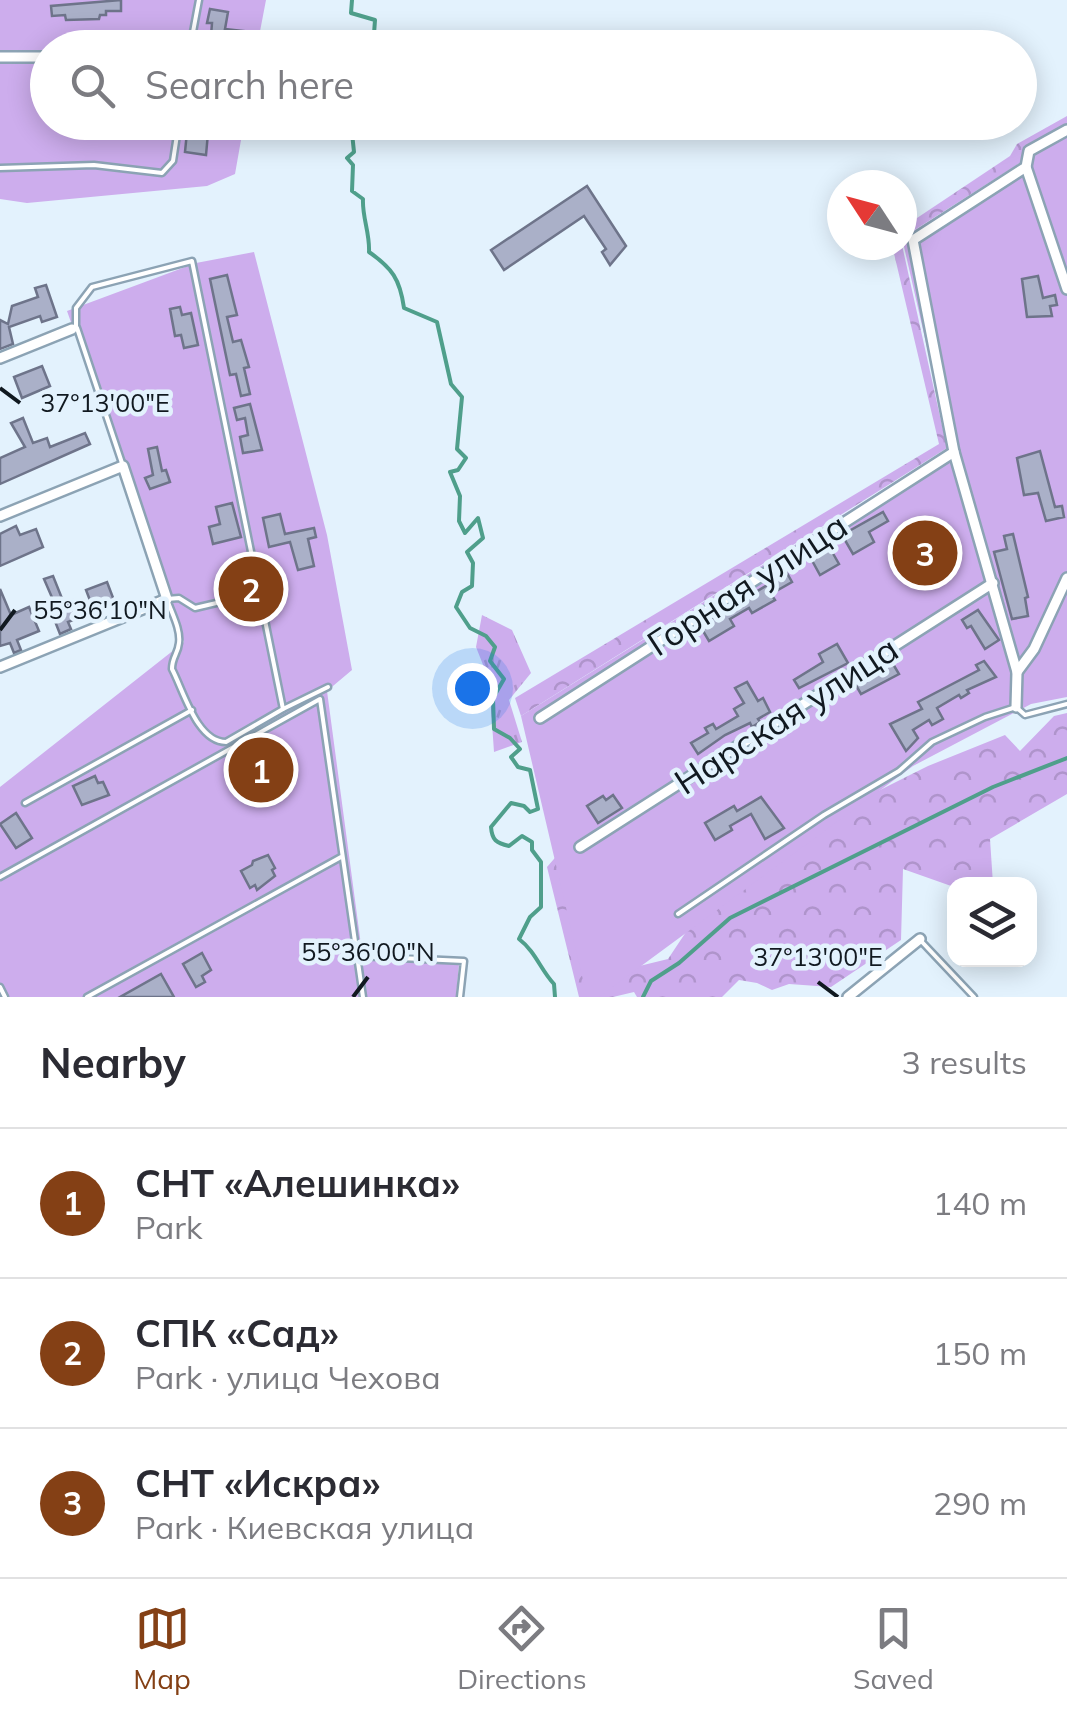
<!DOCTYPE html>
<meta charset="utf-8">
<style>
body{margin:0;font-family:Mulish,sans-serif;background:#f2f2f3;color:#2b2b33}
.controls{position:absolute;right:30px;bottom:30px;display:grid;overflow:hidden;border-radius:20px;box-shadow:0 5px 25px #0003}
.controls button{width:90px;height:90px;display:grid;place-items:center;padding:0;border:0;border-bottom:2px solid #e1e1e2;background:#fff;color:#2b2b33;font:50px sans-serif}
.compass{position:absolute;left:827px;top:170px;width:90px;height:90px;border-radius:50%;background:#fff;box-shadow:0 5px 25px #0003;rotate:306deg}
.you{position:absolute;left:472px;top:688px;width:35px;height:35px;margin:-25px;border:8px solid #fff;border-radius:50%;background:#1a73e8;box-shadow:0 0 0 15px #1a73e833}
.badge{display:grid;place-items:center;width:65px;height:65px;border-radius:50%;background:#844015;color:#fff;font-size:32px;font-weight:700}
.pin{position:absolute;translate:-50% -50%;border:5px solid #fff;box-shadow:0 2px 10px #0006}
.list{margin:0;padding:0;list-style:none}
h2{display:flex;justify-content:space-between;align-items:center;height:130px;margin:0;padding:0 40px;font-size:42px}
h2 small{font-size:32px;font-weight:400;color:#7c7c81}
.list li{display:grid;grid-template-columns:65px 1fr auto;gap:30px;align-items:center;box-sizing:border-box;height:150px;padding:0 40px;border-top:2px solid #e1e1e2}
.list b{display:block;font-size:38px;white-space:nowrap}
.list p{margin:0;font-size:32px;white-space:nowrap;color:#7c7c81}
.list em{font-size:32px;font-style:normal;color:#7c7c81}
.icon{flex:none;width:55px;height:55px;fill:none;stroke:currentColor;stroke-width:2;stroke-linecap:round;stroke-linejoin:round}
.map{position:relative;flex:none;width:1067px;height:997px;overflow:hidden}
.search{position:absolute;background:#fff;box-shadow:0 5px 25px #0003;left:30px;right:30px;top:30px;height:110px;display:flex;align-items:center;gap:25px;box-sizing:border-box;padding:0 35px;border-radius:55px;color:#7c7c81;font-size:38px}
.sheet{height:580px;background:#fff}
nav{display:flex;justify-content:space-around;align-items:center;box-sizing:border-box;height:140px;border-top:2px solid #e1e1e2;background:#fff;font-size:28px;color:#7c7c81}
nav a{display:grid;justify-items:center;gap:5px}
nav .on{color:#844015}
.map>svg:first-child{display:block}
</style>
<div class="map">
<svg width="1067" height="997" viewBox="0 0 1067 997">
<defs>
<pattern id="grass-tufts" width="24" height="20" patternUnits="userSpaceOnUse" patternTransform="scale(2.5)"><rect width="24" height="20" fill="#cdaded"/><path d="M3 7l-1-3M5 7V3M7 7l1-3M15 17l-1-3M17 17v-4M19 17l1-3" fill="none" stroke="#af94cb"/></pattern>
<pattern id="forest-crowns" width="20" height="18" patternUnits="userSpaceOnUse" patternTransform="scale(2.5)"><rect width="20" height="18" fill="#cdaded"/><path d="M2 6a3 3 0 1 1 6 0M12 15a3 3 0 1 1 6 0" fill="none" stroke="#af94cb"/></pattern>
</defs>
<rect width="100%" height="100%" fill="#e3f2fd"/>
<!-- grass -->
<path fill="url(#grass-tufts)" d="M482,615L512,630L531,673L509,700L522,742L494,752L489,680L476,647Z"/>
<!-- forest -->
<g fill="url(#forest-crowns)">
<path d="M1067,116V282L1023,161L902,238V228L1010,156L1017,144Z"/>
<path d="M892,245H902L947,448L521,716L515,698L939,444Z"/>
<path d="M1067,713V794L990,839L993,884H954V887L903,869L901,940L831,987L789,984L772,990L757,983L739,980L722,997H637L634,992L613,997H579L547,867L560,852L619,971L668,959L700,911L850,805L928,766L1005,735L1020,751L1054,716Z"/>
</g>
<!-- garden -->
<g fill="#cdaded">
<path d="M0,0H266L257,47L48,48V122L244,123L235,174L207,186L27,203L0,199Z"/>
<path d="M1067,136V697L1031,704L913,766L599,997H587L521,716L950,448L902,238Z"/>
<path d="M254,252L327,535L352,670L327,691L363,960L459,964L456,997H0V787L184,642L67,311L196,263Z"/>
</g>
<g fill="none" stroke-linecap="round" stroke-linejoin="round">
<!-- stream -->
<g stroke="#4f9f8b" stroke-width="4">
<path d="M352,0L351,13L375,20L374,34L356,43L354,48"/>
<path d="M340,122L352,133L354,152L347,158L353,165L352,191L363,199C362,217 370,233 369,252C392,268 400,279 404,308L437,322L451,384L462,397L457,449L466,458L458,470L450,472L460,496L459,521L465,533L478,518L483,538L467,552L473,563L472,586L462,592L456,607L470,628L486,636L495,647L490,661L504,679L493,698L494,729L510,738L520,749L511,757L518,767L530,770L538,809L530,812L524,806L511,803L491,827C492,840 496,843 509,846L522,836L532,842V850L541,862V907L530,917L519,939C536,952 540,969 554,984L555,997"/>
<path d="M643,997L651,981L679,963L730,918L993,787L1067,758"/>
</g>
</g>
<!-- building -->
<g fill="#aab0c8" stroke="#6e748a" stroke-width="2.5">
<path d="M121,0V11H106V15H100L99,19L66,20L65,15L52,16L51,6Z"/>
<path d="M210,9L228,12L225,29L244,31L242,48H210L212,23H207Z"/>
<path d="M193,122H209L206,155L185,152L187,132L192,133Z"/>
<path d="M587,186L626,246L610,265L602,252L606,249L584,216L504,270L491,250Z"/>
<path d="M227,275L237,315L227,317L233,342L241,340L249,367L244,368L250,394L241,396L236,374L230,375L210,279Z"/>
<path d="M1038,276L1043,298L1055,295L1057,305L1050,306L1052,316L1027,317L1022,279Z"/>
<path d="M46,285L57,317L42,322L40,316L9,327L13,344L0,349V320L8,324L12,306L38,297L35,288Z"/>
<path d="M180,307L182,315L191,313L198,345L184,348L181,335L175,336L170,309Z"/>
<path d="M42,366L50,386L22,398L14,377Z"/>
<path d="M250,404L262,450L243,453L240,437L248,435L245,418L237,420L234,408Z"/>
<path d="M23,418L33,443L47,438L50,447L85,433L90,444L0,484V458L25,447L11,423Z"/>
<path d="M157,447L162,471L166,470L170,482L150,489L145,478L153,475L148,449Z"/>
<path d="M1040,451L1055,507L1062,506L1064,517L1046,521L1038,493L1024,495L1017,458Z"/>
<path d="M232,503L241,537L213,544L209,527L220,524L216,507Z"/>
<path d="M883,512L888,521L869,532L874,542L853,554L842,535Z"/>
<path d="M280,514L285,534L314,528L316,537L308,539L314,566L298,570L290,542L269,547L263,518Z"/>
<path d="M16,526L20,535L36,529L43,547L0,566V534Z"/>
<path d="M1013,534L1028,597L1025,598L1028,616L1012,619L994,552L1007,549L1004,536Z"/>
<path d="M827,543L839,564L820,575L809,555Z"/>
<path d="M787,573L792,582L771,594L775,600L752,613L749,608L730,619L734,626L709,641L700,626Z"/>
<path d="M53,576L63,601L72,603L78,618L68,622L71,629L60,634L51,611L57,609L44,579Z"/>
<path d="M107,582L115,603L94,611L86,590Z"/>
<path d="M0,589L11,615L29,607L39,631L17,640L21,650L14,653L10,643L0,646Z"/>
<path d="M978,610L999,640L985,649L971,626L967,628L962,620Z"/>
<path d="M837,644L848,663L799,688L794,680L823,662L819,654Z"/>
<path d="M984,661L996,677L967,690L969,693L961,698L959,695L937,708L943,719L932,725L929,720L913,730L918,738L906,751L890,724L922,709L918,702L979,670L976,665Z"/>
<path d="M893,664L899,674L861,694L854,682L867,674L870,678Z"/>
<path d="M747,682L758,701L763,698L770,712L758,719L760,722L752,727L750,723L725,735L698,754L691,743L708,733L705,728L713,724L716,729L738,716L734,709L744,703L735,688Z"/>
<path d="M95,776L98,783L103,782L109,795L82,805L73,786Z"/>
<path d="M613,795L622,808L598,823L587,806L603,796L606,800Z"/>
<path d="M761,797L784,828L765,839L751,814L730,826L732,830L715,840L705,823L734,806L737,811Z"/>
<path d="M16,813L32,838L16,848L0,824Z"/>
<path d="M268,855L275,868L272,870L275,876L257,890L255,885L250,888L241,871L252,865L253,861Z"/>
<path d="M202,953L211,970L202,976L205,982L196,987L183,964Z"/>
<path d="M161,974L174,997H120Z"/>
</g>
<g fill="none" stroke-linecap="round" stroke-linejoin="round">
<defs>
<g id="lane">
<path d="M190,48L199,0"/>
<path d="M0,168L94,165L162,173L173,161L179,122"/>
<path d="M76,326V308L92,287L192,261L283,709L226,742C197,742 184,692 172,669C172,657 178,654 179,643C181,629 171,612 167,599L179,598L195,608L259,593"/>
<path d="M77,328L123,466"/>
<path d="M283,709L328,687"/>
<path d="M25,803L192,710"/>
<path d="M0,877L320,699L363,997"/>
<path d="M678,914L824,815L899,771L932,742L985,717L1016,707L1025,715L1067,704"/>
<path d="M922,942L974,997"/>
<path d="M357,956L464,961L460,997"/>
<path d="M0,987L5,997"/>
<path d="M87,997L341,857"/>
</g>
<g id="street">
<path d="M0,57H48"/>
<path d="M1026,167L1067,289"/>
<path d="M0,358L72,329"/>
<path d="M0,516L123,466L167,599L0,667"/>
<path d="M1017,672L1034,649L1067,578"/>
<path d="M1016,707L1017,672L954,452L913,240L1026,167L1029,151L1067,130"/>
<path d="M540,718L954,452"/>
<path d="M580,847L993,583"/>
<path d="M848,997L920,939"/>
</g>
</defs>
<!-- lane casing -->
<use href="#lane" stroke="#8ca3b4" stroke-width="9"/>
<!-- street casing -->
<use href="#street" stroke="#8ca3b4" stroke-width="14"/>
<!-- lane -->
<use href="#lane" stroke="#fff" stroke-width="4"/>
<!-- street -->
<use href="#street" stroke="#fff" stroke-width="9"/>
</g>
<!-- ticks -->
<path fill="none" stroke="#111920" stroke-width="4" d="M0,388L20,403M0,630L15,610M818,982L838,997M353,997L368,977"/>
<g text-anchor="middle" dominant-baseline="central" stroke-width="9" stroke-linejoin="round" paint-order="stroke">
<!-- street labels -->
<g font-size="35" fill="#111920" stroke="#e3f2fd">
<text transform="translate(747 584) rotate(-33)">Горная улица</text>
<text transform="translate(786 715) rotate(-33)">Нарская улица</text>
</g>
</g>
<g font-size="25" text-anchor="middle" fill="#111920" stroke="#e3f2fd" stroke-width="9" stroke-linejoin="round" paint-order="stroke">
<text x="105" y="412">37°13'00"E</text>
<text x="100" y="619">55°36'10"N</text>
<text x="368" y="961">55°36'00"N</text>
<text x="818" y="966">37°13'00"E</text>
</g>
</svg>
<div class="controls">
<button><svg class="icon" aria-label="layers" viewBox="0 0 24 24"><path d="M12 4l9 5-9 5-9-5zM3 14l9 5 9-5"/></svg></button>
</div>
<svg class="compass" viewBox="-18 -18 36 36"><path d="M0-13l5 13h-10z" fill="#e53935"/><path d="M0 13l5-13h-10z" fill="#7c7c81"/></svg>
<div class="you"></div>
<div class="pin badge" style="left:261px;top:770px">1</div>
<div class="pin badge" style="left:251px;top:589px">2</div>
<div class="pin badge" style="left:925px;top:553px">3</div>
<div class="search"><svg class="icon" aria-label="search" viewBox="0 0 24 24"><circle cx="10" cy="10" r="6"/><path d="M15 15l6 6"/></svg>Search here</div>
</div>
<section class="sheet">
<h2>Nearby<small>3 results</small></h2>
<ul class="list">
<li><span class="badge">1</span><div><b>СНТ «Алешинка»</b><p>Park</p></div><em>140 m</em></li>
<li><span class="badge">2</span><div><b>СПК «Сад»</b><p>Park · улица Чехова</p></div><em>150 m</em></li>
<li><span class="badge">3</span><div><b>СНТ «Искра»</b><p>Park · Киевская улица</p></div><em>290 m</em></li>
</ul>
</section>
<nav>
<a class="on"><svg class="icon" aria-label="map" viewBox="0 0 24 24"><path d="M3 6l6-2 6 2 6-2v14l-6 2-6-2-6 2zM9 4v14M15 6v14"/></svg>Map</a>
<a><svg class="icon" aria-label="directions" viewBox="0 0 24 24"><path d="M12 3l9 9-9 9-9-9zM9 14v-3h6M13 9l2 2-2 2"/></svg>Directions</a>
<a><svg class="icon" aria-label="saved" viewBox="0 0 24 24"><path d="M7 4h10v16l-5-4-5 4z"/></svg>Saved</a>
</nav>
